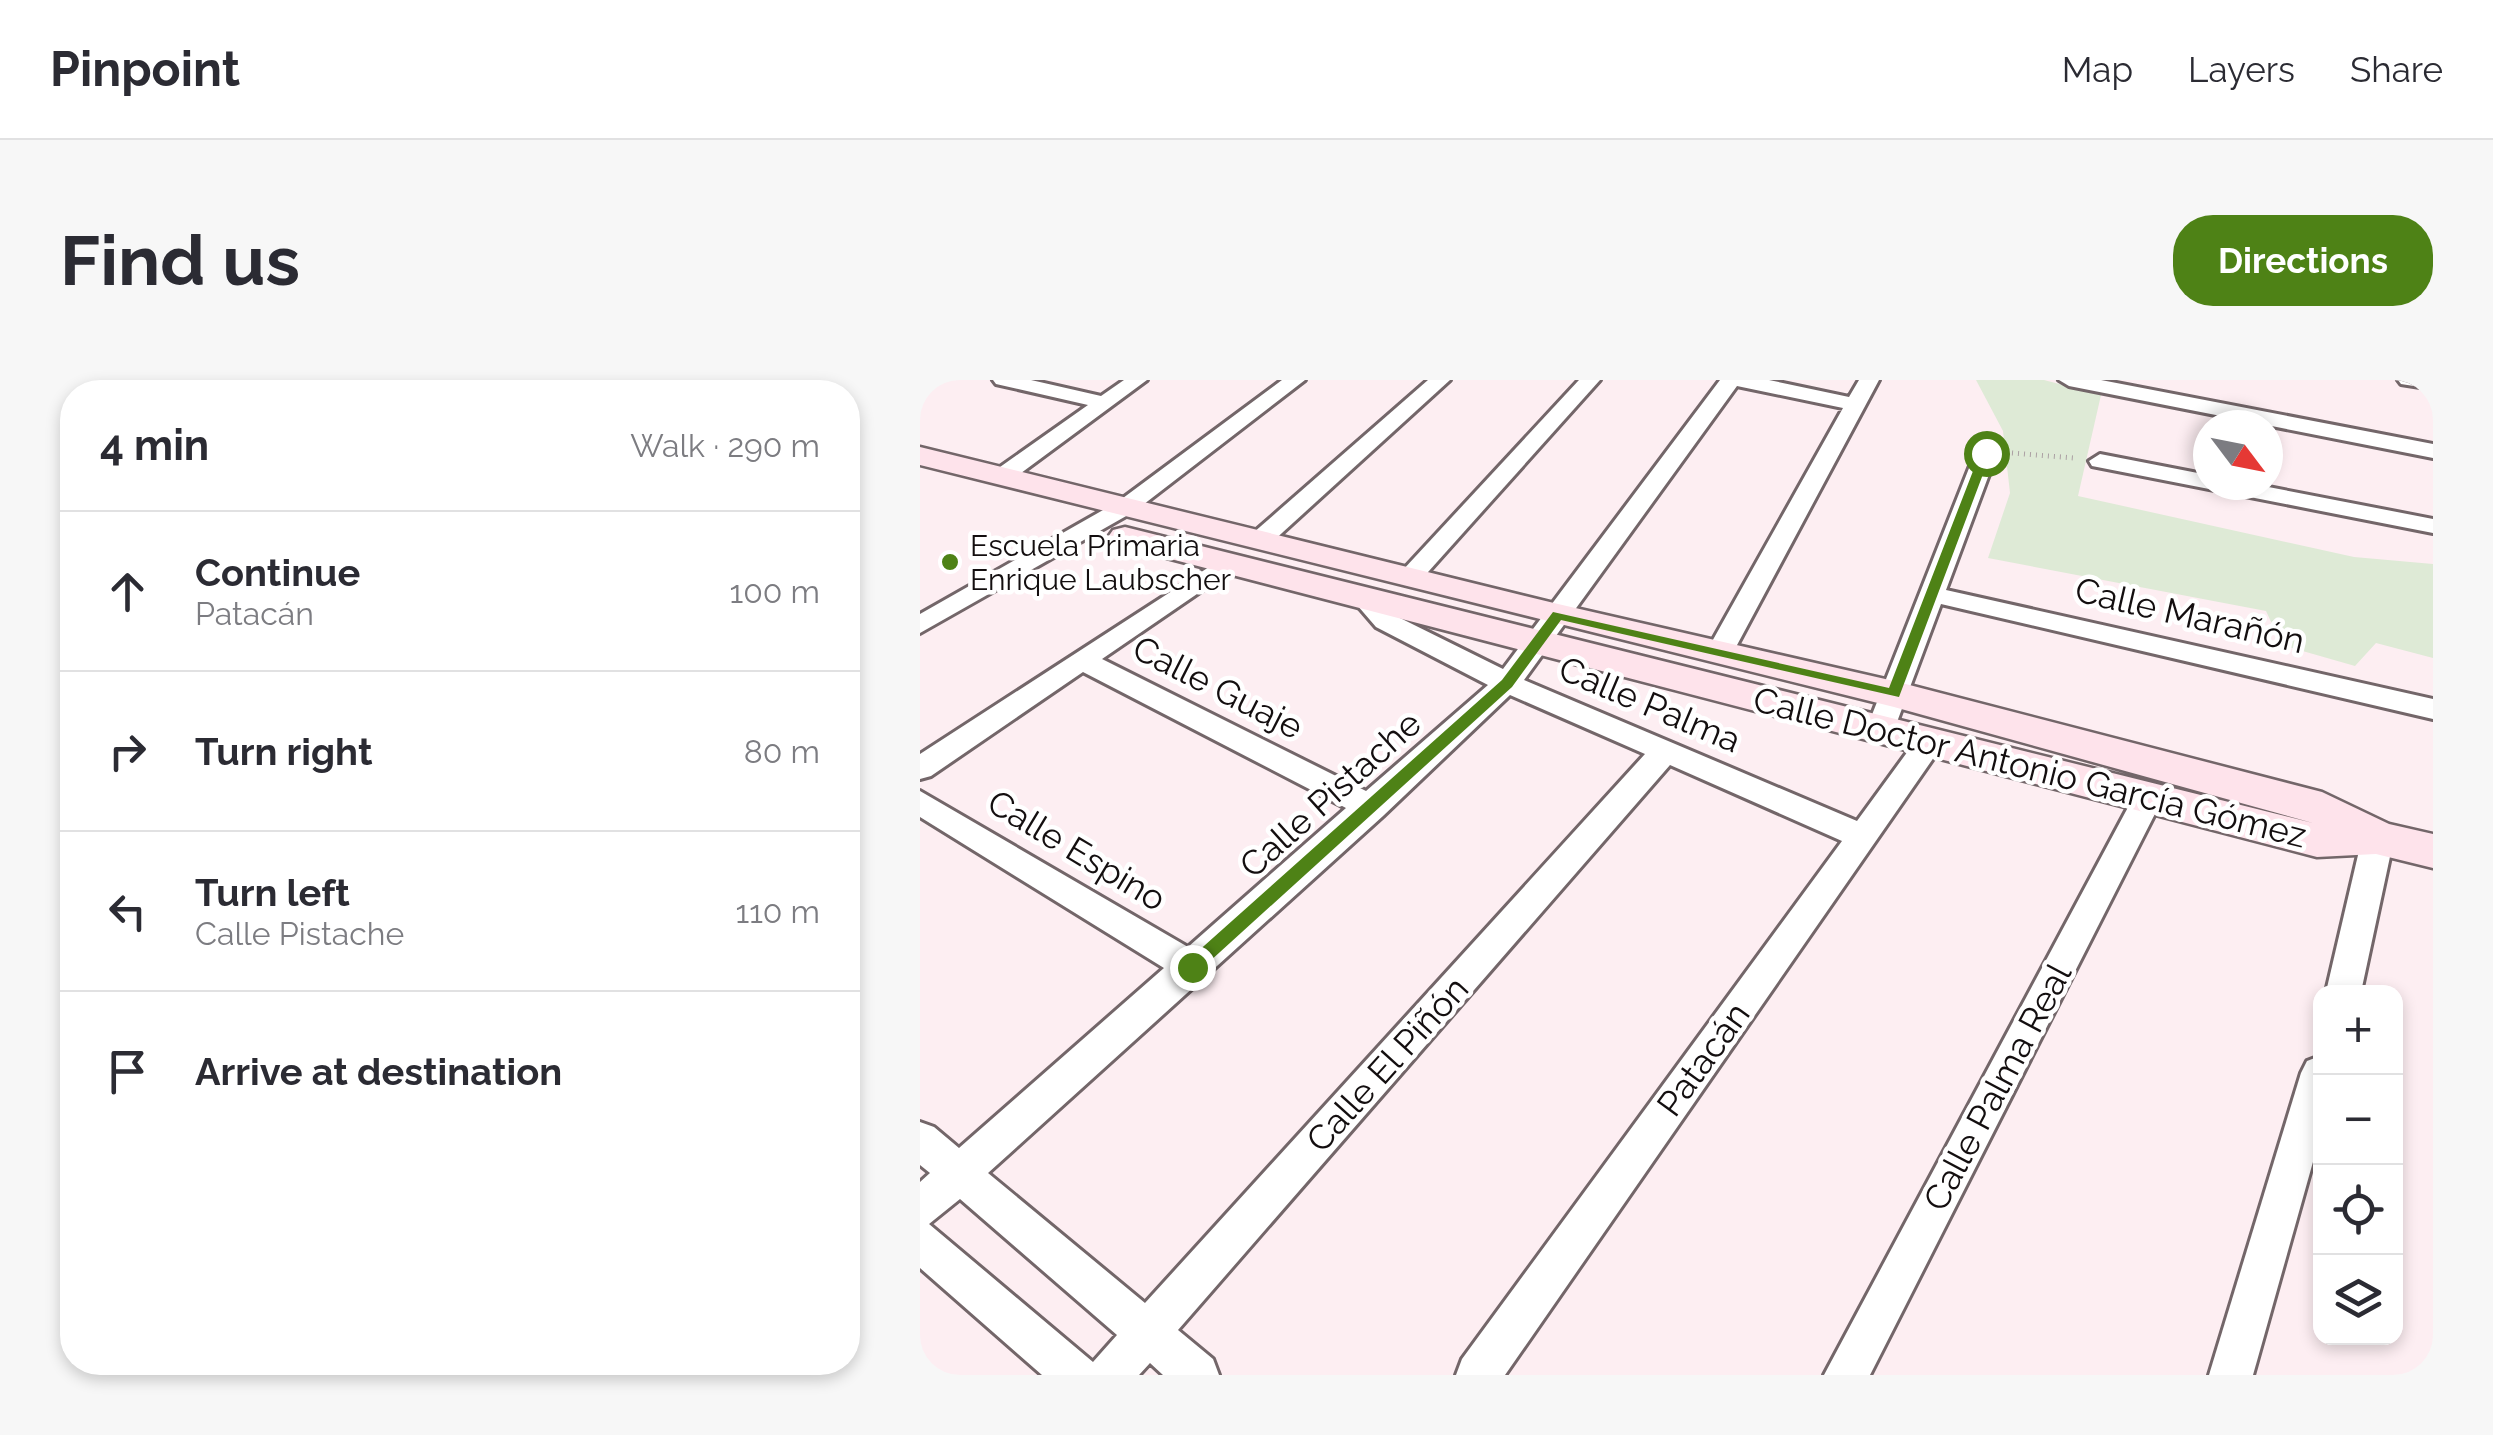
<!DOCTYPE html>
<meta charset="utf-8">
<style>
body{margin:0;font-family:Raleway,sans-serif;background:#f7f7f7;color:#2b2b33}
.controls{position:absolute;right:30px;bottom:30px;display:grid;overflow:hidden;border-radius:20px;box-shadow:0 5px 15px #0003}
.controls button{width:90px;height:90px;display:grid;place-items:center;padding:0;border:0;border-bottom:2px solid #e1e1e2;background:#fff;color:#2b2b33;font:50px sans-serif}
.compass{position:absolute;left:1273px;top:30px;width:90px;height:90px;border-radius:50%;background:#fff;box-shadow:0 5px 15px #0003;rotate:122deg}
.stop{position:absolute;width:30px;height:30px;margin:-22px;border:8px solid #4e8216;border-radius:50%;background:#fff}
.stop.end{background:#4e8216;border-color:#fff;box-shadow:0 2px 10px #0008}
.list{margin:0;padding:0;list-style:none}
h2{display:flex;justify-content:space-between;align-items:center;height:130px;margin:0;padding:0 40px;font-size:42px}
h2 small{font-size:32px;font-weight:400;color:#7c7c81}
.list li{display:grid;grid-template-columns:65px 1fr auto;gap:30px;align-items:center;box-sizing:border-box;height:160px;padding:0 40px;border-top:2px solid #e1e1e2}
.list b{display:block;font-size:38px;white-space:nowrap}
.list p{margin:0;font-size:32px;white-space:nowrap;color:#7c7c81}
.list em{font-size:32px;font-style:normal;color:#7c7c81}
.icon{flex:none;width:55px;height:55px;fill:none;stroke:currentColor;stroke-width:2;stroke-linecap:round;stroke-linejoin:round}
.map{position:relative;flex:none;width:1513px;height:995px;overflow:hidden;border-radius:40px}
header{display:flex;align-items:center;gap:60px;box-sizing:border-box;height:140px;padding:0 50px;background:#fff;border-bottom:2px solid #e1e1e2}
header strong{font-size:48px}
nav{display:flex;gap:55px;margin-inline-start:auto;font-size:35px}
.intro{display:flex;align-items:center;justify-content:space-between;box-sizing:border-box;height:240px;padding:0 60px}
h1{margin:0;font-size:70px}
.button{padding:25px 45px;border-radius:40px;background:#4e8216;color:#fff;font-size:35px;font-weight:700}
main{display:flex;gap:60px;padding:0 60px}
aside{flex:1;background:#fff;border-radius:40px;box-shadow:0 5px 15px #0003}
.map>svg:first-child{display:block}
</style>
<header>
<strong>Pinpoint</strong>
<nav><a>Map</a><a>Layers</a><a>Share</a></nav>
</header>
<div class="intro"><h1>Find us</h1><a class="button">Directions</a></div>
<main>
<aside>
<h2>4 min<small>Walk · 290 m</small></h2>
<ul class="list">
<li><svg class="icon" aria-label="ahead" viewBox="0 0 24 24"><path d="M12 20V5M6 11l6-6 6 6"/></svg><div><b>Continue</b><p>Patacán</p></div><em>100 m</em></li>
<li><svg class="icon" aria-label="right" viewBox="0 0 24 24"><path d="M7 20v-9h11M14 6l5 5-5 5"/></svg><div><b>Turn right</b></div><em>80 m</em></li>
<li><svg class="icon" aria-label="left" viewBox="0 0 24 24"><path d="M17 20v-9H6M10 6l-5 5 5 5"/></svg><div><b>Turn left</b><p>Calle Pistache</p></div><em>110 m</em></li>
<li><svg class="icon" aria-label="arrive" viewBox="0 0 24 24"><path d="M6 21V4h12l-3 4 3 4H6"/></svg><div><b>Arrive at destination</b></div></li>
</ul>
</aside>
<div class="map">
<svg width="1513" height="995" viewBox="0 0 1513 995">
<rect width="100%" height="100%" fill="#fdeef2"/>
<!-- green -->
<path fill="#deead6" d="M1056,0H1124L1181,15L1158,116L1434,177L1513,184V278L1456,263L1435,286L1362,265L1346,231L1068,178L1090,113L1083,51Z"/>
<g fill="none" stroke-linecap="round" stroke-linejoin="round">
<defs>
<g id="street">
<path d="M73,0H111L181,16L204,0H227L89,102L81,104L70,97L73,92L168,25L76,4Z"/>
<path d="M362,0H385L215,131L0,253V234L199,121Z"/>
<path d="M508,0H530L351,163H333L330,158L333,153Z"/>
<path d="M659,0H680L500,201H482L478,196L482,191Z"/>
<path d="M800,0H849L929,17L939,0H959L809,280H789L785,274L923,28L817,6L604,300L937,441L999,356H1019L1024,363L1019,370L585,995H536L542,979L922,461L750,385L258,950L293,979L299,995H243L230,983L219,995H122L0,888V802L10,793L0,785V742L14,747L39,768L244,588L0,437V411L268,567L426,428L163,292L11,396L0,399V374L306,176L318,183L315,188L182,279L446,411L568,305L456,247L431,218L435,212H453L474,235L583,289ZM590,315L725,374L225,923L68,793L463,436ZM40,819L197,955L173,982L9,844Z"/>
<path d="M1139,0H1181L1513,64V78L1149,6Z"/>
<path d="M1478,0H1513V9L1481,4Z"/>
<path d="M1066,66L1077,73L1026,210L1513,319V339L1021,224L974,350L970,357H950L946,350L1055,73Z"/>
<path d="M1180,74L1288,95V105H1338L1513,139V153L1172,86L1169,81Z"/>
<path d="M1228,407L1239,410L1243,418L950,995H904L1213,418L1217,410Z"/>
<path d="M1458,446L1469,450L1474,458L1441,612H1406L1442,458L1447,450Z"/>
<path d="M1400,676V757L1333,995H1289L1381,693L1387,681Z"/>
</g>
<path id="secondary" d="M0,67L638,224L974,301L1402,412L1469,444L1513,454V488L1456,474L1397,477L193,164L188,157L193,150L205,147L1393,443L974,327L0,85Z"/>
</defs>
<!-- street casing -->
<use href="#street" stroke="#736669" stroke-width="6"/>
<!-- secondary casing -->
<use href="#secondary" stroke="#736669" stroke-width="5"/>
<!-- path -->
<path stroke="#aba0a3" stroke-width="5" stroke-dasharray="1 5" stroke-linecap="butt" d="M1092,73L1154,78"/>
<!-- street -->
<use href="#street" fill="#fff" fill-rule="evenodd"/>
<!-- secondary -->
<use href="#secondary" fill="#fee3eb" fill-rule="evenodd"/>
</g>
<!-- route -->
<path fill="#4e8216" d="M1066,70L1071,73L979,317L641,240L592,307L278,592H266V582L582,300L633,232L969,308L1060,73Z"/>
<!-- markers -->
<circle fill="#4e8216" stroke="#fff" stroke-width="4" cx="30" cy="182" r="10"/>
<g text-anchor="middle" dominant-baseline="central" stroke-width="9" stroke-linejoin="round" paint-order="stroke">
<!-- far-poi labels -->
<g font-size="30" fill="#130e0f" stroke="#fff" text-anchor="start">
<text x="50" y="165">Escuela Primaria<tspan x="50" dy="34">Enrique Laubscher</tspan></text>
</g>
<!-- street labels -->
<g font-size="35" fill="#130e0f" stroke="#fff">
<text transform="translate(1270 235) rotate(13)">Calle Marañón</text>
<text transform="translate(298 307) rotate(27)">Calle Guaje</text>
<text transform="translate(730 324) rotate(23)">Calle Palma</text>
<text transform="translate(1110 387) rotate(14)">Calle Doctor Antonio García Gómez</text>
<text transform="translate(410 414) rotate(-42)">Calle Pistache</text>
<text transform="translate(157 470) rotate(31)">Calle Espino</text>
<text transform="translate(783 679) rotate(-54)">Patacán</text>
<text transform="translate(467 684) rotate(-48)">Calle El Piñón</text>
<text transform="translate(1077 707) rotate(-62)">Calle Palma Real</text>
</g>
</g>
</svg>
<div class="controls">
<button>+</button>
<button>−</button>
<button><svg class="icon" aria-label="locate" viewBox="0 0 24 24"><circle cx="12" cy="12" r="6"/><path d="M12 2v4M12 18v4M2 12h4M18 12h4"/></svg></button>
<button><svg class="icon" aria-label="layers" viewBox="0 0 24 24"><path d="M12 4l9 5-9 5-9-5zM3 14l9 5 9-5"/></svg></button>
</div>
<svg class="compass" viewBox="-18 -18 36 36"><path d="M0-13l5 13h-10z" fill="#e53935"/><path d="M0 13l5-13h-10z" fill="#7c7c81"/></svg>
<div class="stop" style="left:1066px;top:73px"></div>
<div class="stop end" style="left:272px;top:587px"></div>
</div>
</main>
